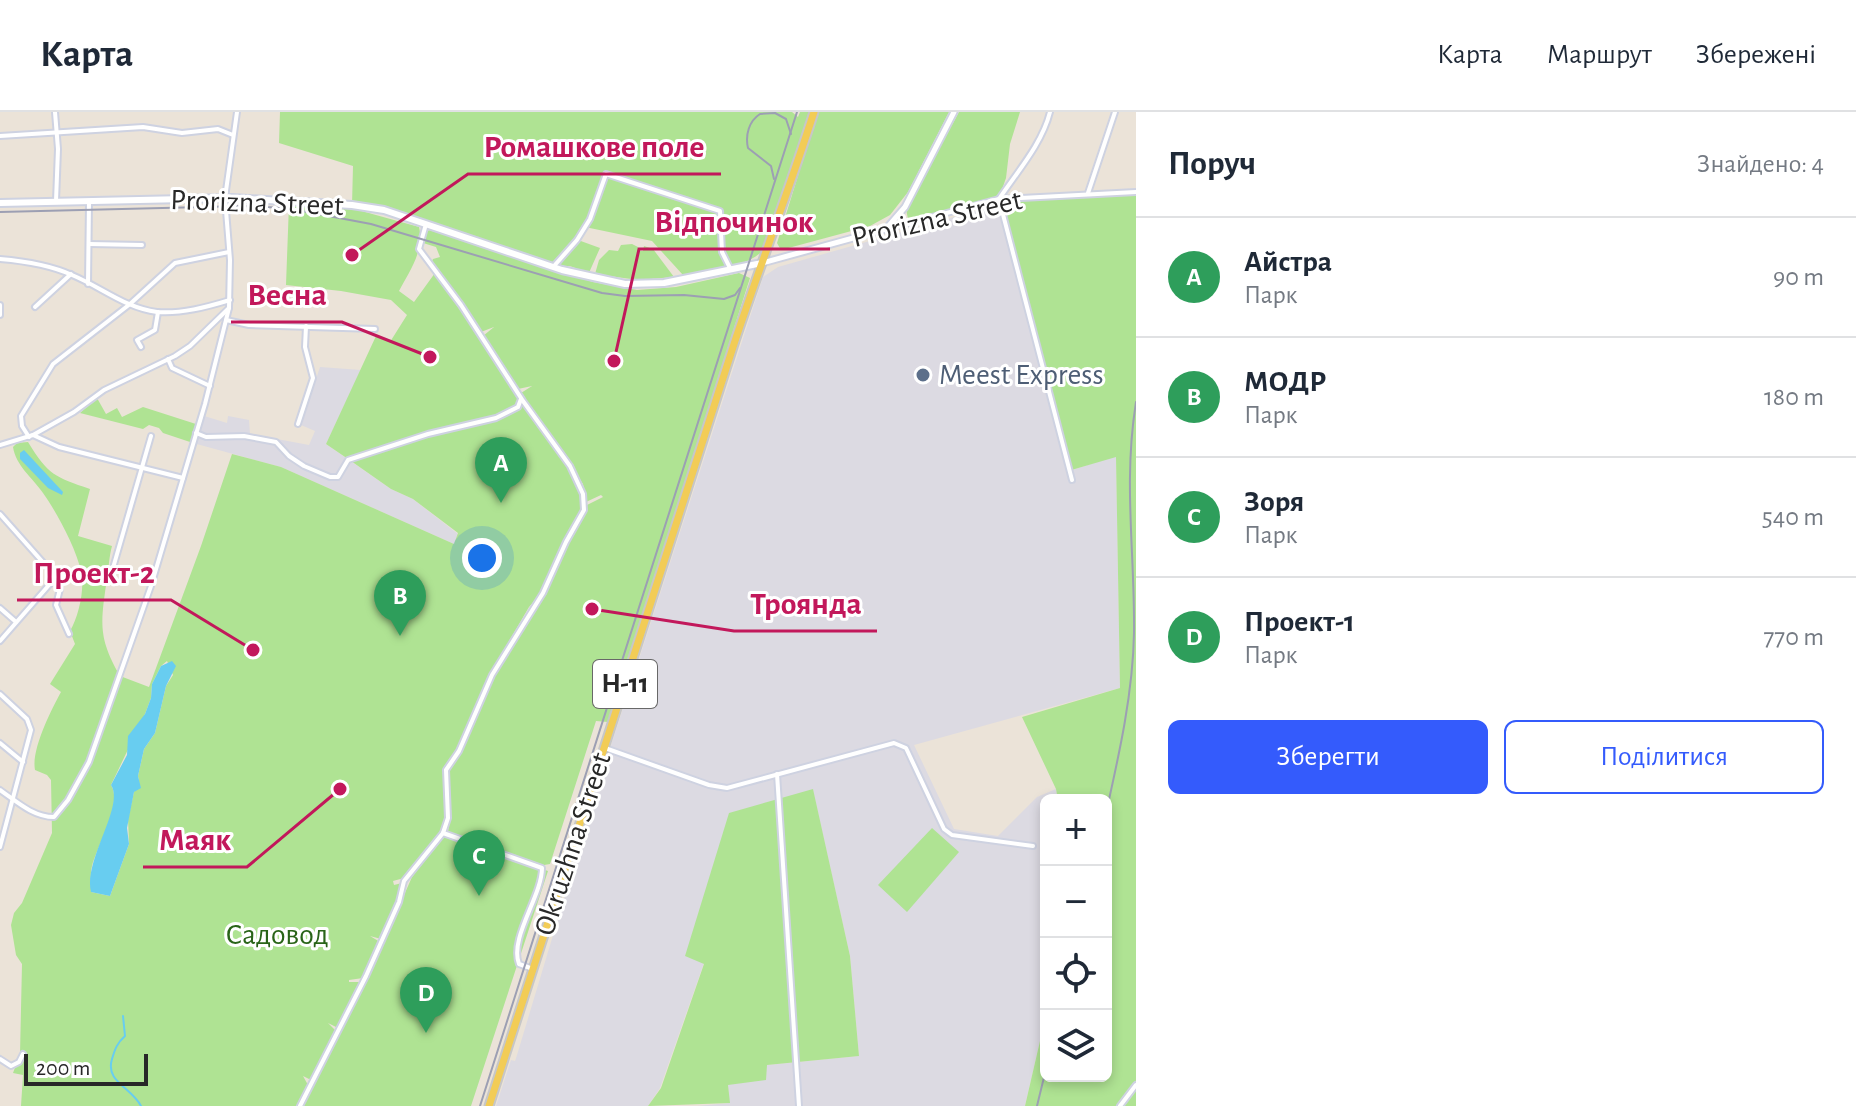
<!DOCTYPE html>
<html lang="uk">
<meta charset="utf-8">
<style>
body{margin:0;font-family:"Alegreya Sans",sans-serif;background:#f6f6f7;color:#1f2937}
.controls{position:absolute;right:24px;bottom:24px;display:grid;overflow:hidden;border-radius:12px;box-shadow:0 4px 12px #0003}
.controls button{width:72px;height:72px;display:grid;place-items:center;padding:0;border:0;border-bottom:2px solid #e0e1e3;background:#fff;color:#1f2937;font:40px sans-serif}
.scale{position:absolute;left:24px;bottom:20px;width:124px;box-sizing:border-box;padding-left:8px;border:4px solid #282828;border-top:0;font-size:22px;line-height:28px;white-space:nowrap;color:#282828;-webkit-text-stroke:6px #fff;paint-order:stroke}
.you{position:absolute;left:482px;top:446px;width:28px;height:28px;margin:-20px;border:6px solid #fff;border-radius:50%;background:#1a73e8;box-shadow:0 0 0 12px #1a73e833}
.badge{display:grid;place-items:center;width:52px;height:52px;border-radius:50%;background:#345bfc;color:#fff;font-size:26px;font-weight:700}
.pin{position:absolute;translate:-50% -66px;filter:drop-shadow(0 2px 4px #0008)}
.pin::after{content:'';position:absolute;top:42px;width:28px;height:24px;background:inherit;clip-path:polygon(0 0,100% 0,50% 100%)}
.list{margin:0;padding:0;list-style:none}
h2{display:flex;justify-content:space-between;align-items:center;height:104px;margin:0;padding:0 32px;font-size:34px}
h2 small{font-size:26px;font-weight:400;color:#747a83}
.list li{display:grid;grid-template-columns:52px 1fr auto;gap:24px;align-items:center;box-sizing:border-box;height:120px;padding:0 32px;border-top:2px solid #e0e1e3}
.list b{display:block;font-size:30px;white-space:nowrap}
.list p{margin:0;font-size:26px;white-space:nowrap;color:#747a83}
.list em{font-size:26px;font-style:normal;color:#747a83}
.actions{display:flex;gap:16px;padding:24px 32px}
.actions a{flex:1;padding:18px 0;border:2px solid #345bfc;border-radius:12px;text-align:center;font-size:28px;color:#345bfc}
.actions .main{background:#345bfc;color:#fff}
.icon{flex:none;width:44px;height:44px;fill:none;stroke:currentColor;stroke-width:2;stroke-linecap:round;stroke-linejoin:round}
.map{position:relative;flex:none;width:1136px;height:994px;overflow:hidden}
header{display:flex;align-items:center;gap:48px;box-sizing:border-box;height:112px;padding:0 40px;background:#fff;border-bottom:2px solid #e0e1e3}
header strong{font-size:38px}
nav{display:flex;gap:44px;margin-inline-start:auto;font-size:28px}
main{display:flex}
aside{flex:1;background:#fff}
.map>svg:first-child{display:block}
</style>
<header>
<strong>Карта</strong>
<nav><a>Карта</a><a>Маршрут</a><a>Збережені</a></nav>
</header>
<main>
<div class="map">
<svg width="1136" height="994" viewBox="0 0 1136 994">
<rect width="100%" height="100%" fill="#ebe3d8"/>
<!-- industrial -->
<g fill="#dcdae2">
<path d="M1000,92L1069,359L1116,344L1120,576L914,633L954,717L998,724L1037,685L1056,677L1058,688H1046V903L1025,994H697L729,991L728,973L767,953L859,944L850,844L813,678L686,844L704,851L660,976L648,994H496L511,948L515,949L517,943L600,667L763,165L778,155Z"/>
<path d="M320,255L361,258L326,332L391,377L413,387L458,422L454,432L281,355L193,331L201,303L227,311L228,304L249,308L250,322L309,333L315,319L301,313Z"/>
</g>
<!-- green -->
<g fill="#afe393" fill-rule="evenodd">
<path d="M280,0H792L798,5L800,0H811L765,136C748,157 709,158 683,163L652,129L585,115L578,128L600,136L588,163C576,159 574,150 558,156L384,98L352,93L353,54L279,31Z"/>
<path d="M818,0H949L908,80L890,103L870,114L781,138L777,131Z"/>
<path d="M959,0H1020L1010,32L1006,66L999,86L1136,80V994H1025L1046,903V964H1106V688H1058L1056,677L1022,605L1120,576L1116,345L1068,359L999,87L909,112L906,97Z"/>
<path d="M289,92L358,98L419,115C425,138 409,160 399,179L414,190L435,161L519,285V291L495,304L348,347L326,332L376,224L390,230L407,203L391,188L341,179L286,173Z"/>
<path d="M429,118L593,170L637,178L676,175L739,161L750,166L608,610L596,609L550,752L544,753L448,720L450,705L448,660L451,653L494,563L535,496L587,393L603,385L601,383L586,390L583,372L521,281L532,274L518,277L483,224L494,215L481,220L432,149L433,147L440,145L436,135L423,131L425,122Z"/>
<path d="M632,132L638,135V139H643L644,134L653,137L674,165L638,168L595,162L599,148L609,138L618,139L621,133Z"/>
<path d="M97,286L106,302L117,296L122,305L143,295L199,313L193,331L163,321L159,316L149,313L143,317L80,301Z"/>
<path d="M523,291L569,353L580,376L583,398L542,480L529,495L490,562L457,638L445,658L446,706L441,722L404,766L393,769L394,773L402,771L397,790L381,827L370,824L380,830L363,866L349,868V870H361L338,916L328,911L336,919L311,968L303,964L308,973L298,994H21L23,963L13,961L20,942L22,852L16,843L11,813L14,801L22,791L52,721L51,668L47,663L35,658C31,638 51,598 61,580L50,572L75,532L70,519C79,503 85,477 81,459C76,436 56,399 43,381C32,365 16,354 13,335L17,331L28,330C48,363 55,365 90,377L78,424L112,434C109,445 109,455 107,466C101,510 97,524 120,564L149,575L201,434L232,342L281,355L454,432L458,421L413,387L391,377L351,349C383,339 415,327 447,319C470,313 508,312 523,291ZM167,549L173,563L166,574L155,621L144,637L138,664L139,669L134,680L128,707L129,732L110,784L91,780C91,772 90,762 92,754C97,734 123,691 111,673L145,602L151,586L152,572L161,554Z"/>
<path d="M813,677L850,844L859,944L767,953L766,968L728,973L730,991L648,994L661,976L704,852L685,844L729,701Z"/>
<path d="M932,716L959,740L907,800L878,773Z"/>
<path d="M446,724L548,759L471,994H302L401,790L412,765L441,725Z"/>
</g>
<!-- water -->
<g fill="#68cdf0">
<path d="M24,338L63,380L62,383L48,376L20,347V341Z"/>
<path d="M172,549L176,554L166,574L155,621L144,637L138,664L141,676L134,680L127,716L129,732L110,784L91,780C83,749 125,694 111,673L127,643L128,624L145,602L151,586L152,572L161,554Z"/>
</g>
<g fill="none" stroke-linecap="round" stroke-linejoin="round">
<!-- stream -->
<path stroke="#68cdf0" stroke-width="2" d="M123,904L125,924C117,931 115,937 112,947C105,970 131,975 141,994"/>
<defs>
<g id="minor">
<path d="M55,0L58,37L56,89"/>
<path d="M1050,0C1042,32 1017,60 999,87L1072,368"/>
<path d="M0,24L143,15L182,21L218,17L233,23"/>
<path d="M1088,81L1115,0"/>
<path d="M887,117L999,87L1136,80"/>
<path d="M89,132L142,133"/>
<path d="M0,147C24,149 50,153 72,163C101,175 125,196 157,200C181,202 207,195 230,188"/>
<path d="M554,154L577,128L590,107L606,62L720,99L722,140L731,158"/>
<path d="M88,172L89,90"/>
<path d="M0,193V203"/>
<path d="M35,195L71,162"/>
<path d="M226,208L249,213L375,217"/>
<path d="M141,235L137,228L155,218L158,200"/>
<path d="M168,247L172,256L210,274"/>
<path d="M298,312L313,266L305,235L306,214"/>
<path d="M196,321L206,325L244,324L276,330L289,344L304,354L330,365H338L348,348L428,322L496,306L518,295L521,287"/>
<path d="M33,323L59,335L183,366"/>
<path d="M29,325L22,314L21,304L53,252L130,192L175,151L229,140"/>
<path d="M0,333L33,323L74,300L104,278L175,244L190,234L229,196L230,148L225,86L237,0"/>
<path d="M0,402L56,465L60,477L56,493L69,522"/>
<path d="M113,456L151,324"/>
<path d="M0,496L16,510"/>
<path d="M0,529L56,465"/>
<path d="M0,582L27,607L31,618L0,735"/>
<path d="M0,631L23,650"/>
<path d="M605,636L709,673L727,676L894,631L906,636L944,717L952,723L1033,734"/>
<path d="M777,662L799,994"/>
<path d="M0,678C16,689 33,705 54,705L68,688L89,650L151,474L205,292L229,196"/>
<path d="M443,721L542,756C542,784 509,826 519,852L533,857"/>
<path d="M0,947L11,954L19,950L23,942"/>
<path d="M300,994L366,864L399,790L404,769L443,721L448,706L446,658L459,639L492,563L543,481L566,430L584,398L583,382L570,354L523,289L461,193L419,137L426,112"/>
<path d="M1120,994L1136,973"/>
</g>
<path id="tertiary" d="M762,151L886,117L905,95L954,0"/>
<path id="secondary" d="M0,91L232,86L352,93L384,98L562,158L625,172L664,171L762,151"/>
<path id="primary" d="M489,994L734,232C760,154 789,78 814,0"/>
</defs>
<!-- minor casing -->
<use href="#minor" stroke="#ced2e1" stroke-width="8"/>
<!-- tertiary casing -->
<use href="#tertiary" stroke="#ced2e1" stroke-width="9"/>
<!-- secondary casing -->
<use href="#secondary" stroke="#ced2e1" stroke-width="10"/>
<!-- primary casing -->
<use href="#primary" stroke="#c7c7c7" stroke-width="11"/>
<!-- minor -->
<use href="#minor" stroke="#fff" stroke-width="4"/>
<!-- tertiary -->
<use href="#tertiary" stroke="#fff" stroke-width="5"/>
<!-- secondary -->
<use href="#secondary" stroke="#fff" stroke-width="6"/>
<!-- primary -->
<use href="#primary" stroke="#f2cc56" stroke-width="7"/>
<!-- tram -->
<g stroke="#9c9fb3" stroke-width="2">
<path d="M774,67L771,54L748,36C745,23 749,9 760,2L775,1L786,7L791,22"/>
<path d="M0,100L244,94L286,96L371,112L602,181L625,184L684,183L724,187L735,183L740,176"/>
<path d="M480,994L797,0"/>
</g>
<!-- rail -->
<g stroke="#9c9fb3" stroke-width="2">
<path d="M1106,701C1119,643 1133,581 1134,521C1135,440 1123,371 1136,290"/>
<path d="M1037,994L1046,957"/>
</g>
</g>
<!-- markers -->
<circle fill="#5c6f8a" stroke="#fff" stroke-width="3" cx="923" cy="263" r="8"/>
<g text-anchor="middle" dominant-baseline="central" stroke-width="6" stroke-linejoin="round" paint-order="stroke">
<!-- shield labels -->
<rect fill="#fff" stroke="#686868" stroke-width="2" x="593" y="548" width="64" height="48" rx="6"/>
<g font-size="28" font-weight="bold" fill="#282828">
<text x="625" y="572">Н-11</text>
</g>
<!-- street labels -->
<g font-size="30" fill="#282828" stroke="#fff">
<text transform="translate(257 91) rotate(2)">Prorizna Street</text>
<text transform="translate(937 107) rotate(-13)">Prorizna Street</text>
<text transform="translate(573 732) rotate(-72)">Okruzhna Street</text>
</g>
<!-- service labels -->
<g font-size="30" fill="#4e5e75" stroke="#fff" text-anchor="start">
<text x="939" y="263">Meest Express</text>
</g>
<!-- park labels -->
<g font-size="30" fill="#296418" stroke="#fff">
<text x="277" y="823">Садовод</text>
</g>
</g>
<!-- callouts -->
<path fill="none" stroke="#c2185b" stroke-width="3" d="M352 143L468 62H721M614 249L639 137H830M430 245L342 210H231M253 538L171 488H17M592 497L734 519H877M340 677L247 755H143"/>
<g fill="#c2185b" stroke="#fff" stroke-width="3">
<circle cx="352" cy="143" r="8"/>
<circle cx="614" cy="249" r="8"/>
<circle cx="430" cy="245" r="8"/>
<circle cx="253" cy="538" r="8"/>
<circle cx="592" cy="497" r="8"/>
<circle cx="340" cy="677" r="8"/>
</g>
<g font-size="32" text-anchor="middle" font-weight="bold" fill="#c2185b" stroke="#fff" stroke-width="6" stroke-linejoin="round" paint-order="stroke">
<text x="594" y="45">Ромашкове поле</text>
<text x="734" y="120">Відпочинок</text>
<text x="287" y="193">Весна</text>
<text x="94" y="471">Проект-2</text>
<text x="806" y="502">Троянда</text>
<text x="195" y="738">Маяк</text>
</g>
</svg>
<div class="controls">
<button>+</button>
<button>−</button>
<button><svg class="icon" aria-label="locate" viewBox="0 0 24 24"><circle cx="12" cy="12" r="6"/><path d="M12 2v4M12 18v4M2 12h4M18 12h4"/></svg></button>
<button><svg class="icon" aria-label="layers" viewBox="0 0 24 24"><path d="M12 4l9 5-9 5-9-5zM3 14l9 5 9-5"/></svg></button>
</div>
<div class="scale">200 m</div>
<div class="you"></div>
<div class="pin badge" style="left:501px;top:391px;background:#2e9e5b">A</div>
<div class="pin badge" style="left:400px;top:524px;background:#2e9e5b">B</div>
<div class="pin badge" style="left:479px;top:784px;background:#2e9e5b">C</div>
<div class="pin badge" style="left:426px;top:921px;background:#2e9e5b">D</div>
</div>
<aside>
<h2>Поруч<small>Знайдено: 4</small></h2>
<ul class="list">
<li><span class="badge" style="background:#2e9e5b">A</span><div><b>Айстра</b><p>Парк</p></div><em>90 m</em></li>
<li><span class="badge" style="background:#2e9e5b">B</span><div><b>МОДР</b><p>Парк</p></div><em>180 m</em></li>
<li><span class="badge" style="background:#2e9e5b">C</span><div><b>Зоря</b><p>Парк</p></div><em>540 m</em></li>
<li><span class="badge" style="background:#2e9e5b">D</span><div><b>Проект-1</b><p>Парк</p></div><em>770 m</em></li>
</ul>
<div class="actions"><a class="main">Зберегти</a><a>Поділитися</a></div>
</aside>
</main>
